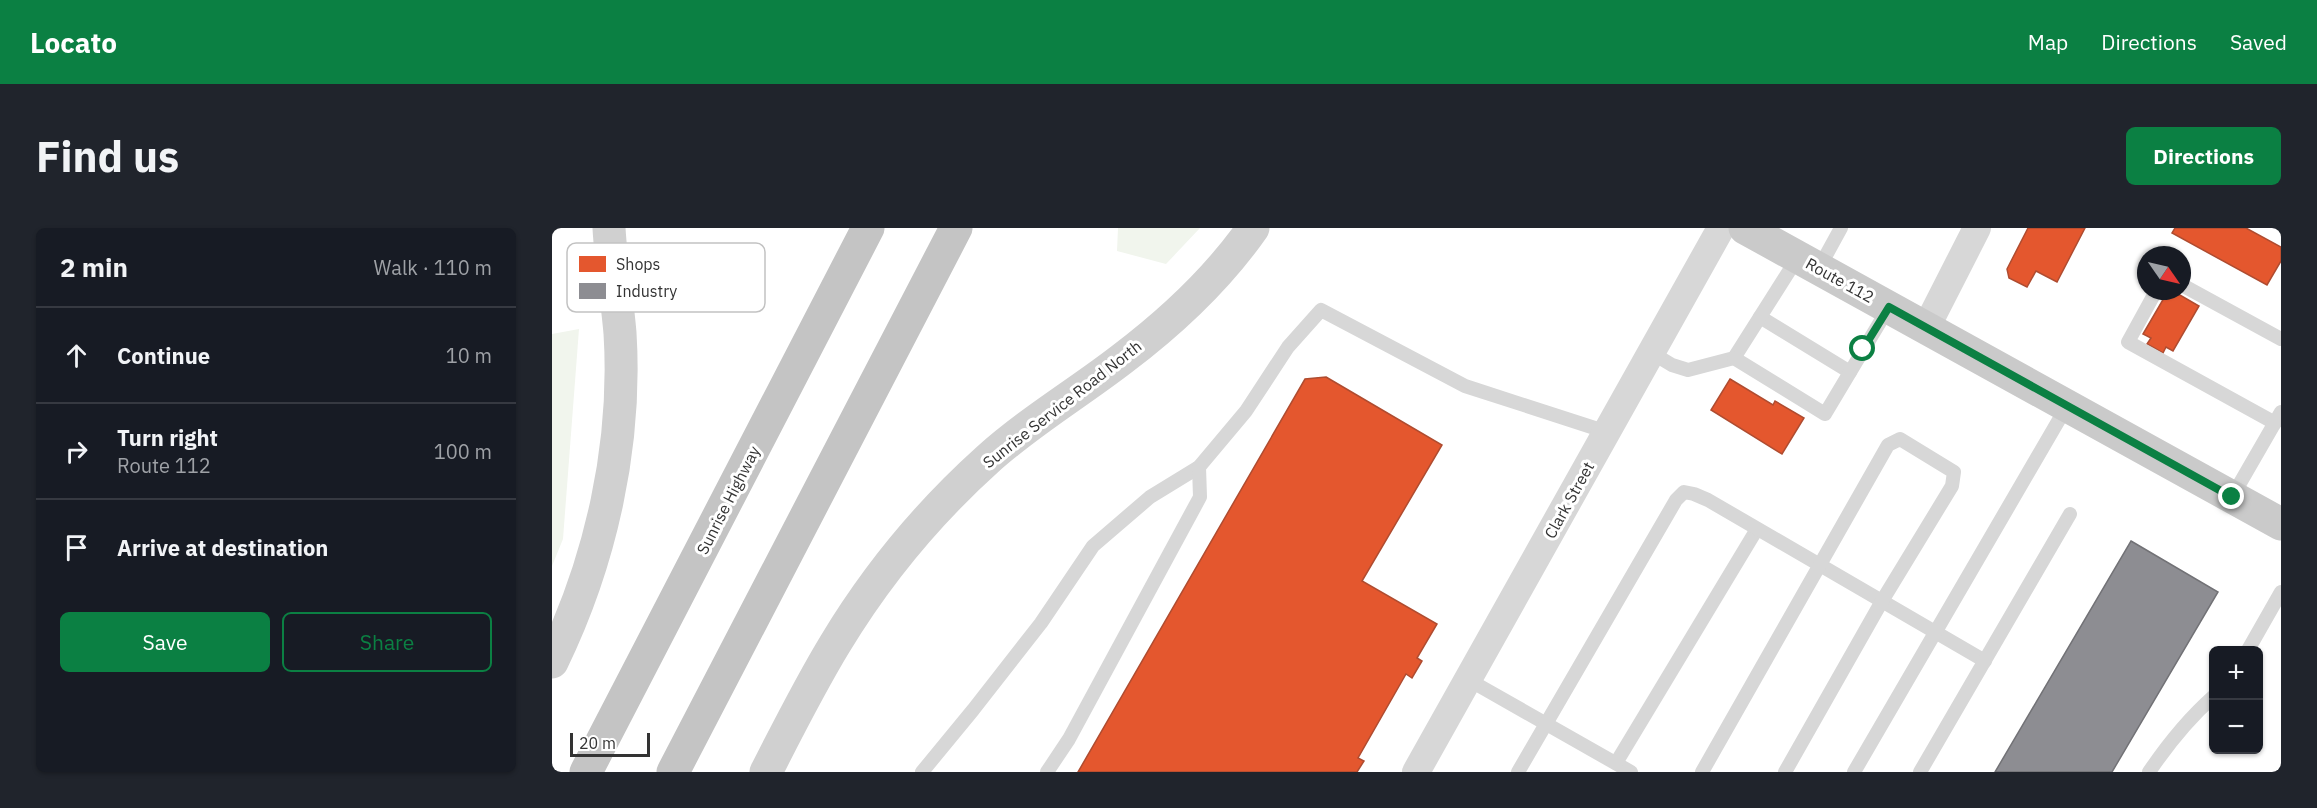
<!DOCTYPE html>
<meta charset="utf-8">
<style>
body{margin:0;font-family:"IBM Plex Sans",sans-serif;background:#20242c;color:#f1f3f6}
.controls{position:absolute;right:18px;bottom:18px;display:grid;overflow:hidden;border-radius:9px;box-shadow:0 2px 4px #0004}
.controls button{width:54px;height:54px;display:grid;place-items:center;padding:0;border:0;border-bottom:2px solid #363941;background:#171b24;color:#f1f3f6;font:30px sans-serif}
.compass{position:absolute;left:1585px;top:18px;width:54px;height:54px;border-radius:50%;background:#171b24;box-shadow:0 2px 4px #0004;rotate:124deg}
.scale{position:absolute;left:18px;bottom:15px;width:80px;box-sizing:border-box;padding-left:6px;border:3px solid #333;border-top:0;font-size:16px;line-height:21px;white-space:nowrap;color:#333;-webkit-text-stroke:4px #fff;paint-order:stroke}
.stop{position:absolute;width:18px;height:18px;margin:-14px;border:4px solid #0b8043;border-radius:50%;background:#fff}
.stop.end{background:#0b8043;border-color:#fff;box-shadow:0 2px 6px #0008}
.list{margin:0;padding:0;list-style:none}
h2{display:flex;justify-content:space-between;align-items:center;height:78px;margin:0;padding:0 24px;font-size:26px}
h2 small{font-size:20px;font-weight:400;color:#9ea1a6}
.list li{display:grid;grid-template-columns:39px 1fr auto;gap:18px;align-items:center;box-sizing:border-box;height:96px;padding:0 24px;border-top:2px solid #363941}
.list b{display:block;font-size:22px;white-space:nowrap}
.list p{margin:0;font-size:20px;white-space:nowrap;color:#9ea1a6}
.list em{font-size:20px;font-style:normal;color:#9ea1a6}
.actions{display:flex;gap:12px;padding:18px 24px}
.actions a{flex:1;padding:14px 0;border:2px solid #0b8043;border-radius:9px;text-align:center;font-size:21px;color:#0b8043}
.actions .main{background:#0b8043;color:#fff}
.icon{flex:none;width:33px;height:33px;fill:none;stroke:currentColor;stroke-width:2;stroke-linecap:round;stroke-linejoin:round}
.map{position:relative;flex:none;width:1729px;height:544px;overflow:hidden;border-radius:9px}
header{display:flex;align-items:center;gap:36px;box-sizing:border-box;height:84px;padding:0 30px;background:#0b8043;color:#fff}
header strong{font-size:28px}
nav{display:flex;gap:33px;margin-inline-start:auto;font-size:21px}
.intro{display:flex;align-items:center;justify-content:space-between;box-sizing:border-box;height:144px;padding:0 36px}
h1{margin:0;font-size:42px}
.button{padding:15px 27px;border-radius:9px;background:#0b8043;color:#fff;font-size:21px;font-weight:700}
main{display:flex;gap:36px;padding:0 36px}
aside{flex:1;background:#171b24;border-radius:9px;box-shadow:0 2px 4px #0004}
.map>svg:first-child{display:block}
</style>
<header>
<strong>Locato</strong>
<nav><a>Map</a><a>Directions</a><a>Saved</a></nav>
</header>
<div class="intro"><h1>Find us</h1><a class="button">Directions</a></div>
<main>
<aside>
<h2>2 min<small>Walk · 110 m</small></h2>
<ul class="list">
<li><svg class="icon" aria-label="ahead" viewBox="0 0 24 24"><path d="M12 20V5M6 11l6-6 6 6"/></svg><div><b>Continue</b></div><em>10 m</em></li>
<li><svg class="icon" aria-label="right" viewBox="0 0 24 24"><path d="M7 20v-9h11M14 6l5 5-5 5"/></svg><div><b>Turn right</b><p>Route 112</p></div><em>100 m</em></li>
<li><svg class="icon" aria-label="arrive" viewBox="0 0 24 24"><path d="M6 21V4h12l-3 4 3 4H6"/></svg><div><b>Arrive at destination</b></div></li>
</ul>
<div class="actions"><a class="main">Save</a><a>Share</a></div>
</aside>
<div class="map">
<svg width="1729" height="544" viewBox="0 0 1729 544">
<rect width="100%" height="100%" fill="#fff"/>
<!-- green -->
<g fill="#f1f5ed">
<path d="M566,0H648L614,36L565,23Z"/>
<path d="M27,101L11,311L0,338V106Z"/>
</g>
<!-- shops -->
<g fill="#e4572e" stroke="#af4c30" stroke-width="1.5">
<path d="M1476,0H1533L1505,54L1484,43L1475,59L1457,50L1455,41Z"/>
<path d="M1623,0H1694L1729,19V33L1715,57L1620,5Z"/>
<path d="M1616,63H1621L1647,78L1621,123L1614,119L1611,125L1595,116L1599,110L1591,106Z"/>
<path d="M774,149L890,217L810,353L885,396L865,430L870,433L860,450L854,446L806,530L812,533L805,544H526L753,151Z"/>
<path d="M1178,151L1221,177L1223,173L1252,190L1230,226L1159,182Z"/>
</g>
<!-- industry -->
<path fill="#8d8d92" stroke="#727276" stroke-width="1.5" d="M1579,313L1666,364L1560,544H1443Z"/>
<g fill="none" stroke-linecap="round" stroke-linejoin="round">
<!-- lane -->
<g stroke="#d7d7d7" stroke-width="14">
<path d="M1267,40L1289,0"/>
<path d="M1630,57L1729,111"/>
<path d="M1604,63L1576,114L1723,195"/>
<path d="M1208,89L1298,144"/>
<path d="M1100,125L1120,137L1136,142L1182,130L1246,29"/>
<path d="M1182,130L1273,186L1337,79"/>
<path d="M1680,269L1729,184"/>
<path d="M1696,422L1729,364"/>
<path d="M917,452L1079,544"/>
<path d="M1064,535L1205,301"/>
<path d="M370,544L421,482L489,395L541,318L598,269L647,239L694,183L736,119L769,82L913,158L1055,204"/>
<path d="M495,544L517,511L648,269L647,239"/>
<path d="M966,544L1124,272L1132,264L1142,266L1156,272L1433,433"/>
<path d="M1150,544L1336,217L1348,211L1402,244L1400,258L1330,373L1233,544"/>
<path d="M1302,544L1515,178"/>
<path d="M1368,544L1518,286"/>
<path d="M1597,544C1616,516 1636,491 1662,468"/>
</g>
<!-- street -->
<g stroke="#d7d7d7" stroke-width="28">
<path d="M1374,100L1425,0"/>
<path d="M864,544L1169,0"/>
</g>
<!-- secondary -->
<g stroke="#d0d0d0" stroke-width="33">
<path d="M0,434C49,333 75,217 68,105C65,70 59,35 57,0"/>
<path d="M214,544C236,501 258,457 283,416C324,348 377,284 436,231C477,194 526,165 570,131C619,94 666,50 701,0"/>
</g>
<!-- primary -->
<path stroke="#cacaca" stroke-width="33" d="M1193,0L1729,296"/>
<!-- highway -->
<g stroke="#c4c4c4" stroke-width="33">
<path d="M34,544L316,0"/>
<path d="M121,544L404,0"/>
</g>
</g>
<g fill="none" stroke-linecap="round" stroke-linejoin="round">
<!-- route -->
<path stroke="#0b8043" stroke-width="8" d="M1311,121L1337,79L1680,269"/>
</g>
<g text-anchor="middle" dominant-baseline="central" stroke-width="6" stroke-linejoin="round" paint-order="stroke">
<!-- street labels -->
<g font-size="16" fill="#333" stroke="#fff">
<text transform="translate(1288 52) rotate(29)">Route 112</text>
<text transform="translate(510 176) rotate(-38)">Sunrise Service Road North</text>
<text transform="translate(176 272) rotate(-63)">Sunrise Highway</text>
<text transform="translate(1017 272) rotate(-61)">Clark Street</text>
</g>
</g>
<!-- legend -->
<rect x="15" y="15" width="198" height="69" rx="9" fill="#fff" stroke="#c2c2c2" stroke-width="1.5"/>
<rect x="27" y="28" width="27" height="16" fill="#e4572e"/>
<rect x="27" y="55" width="27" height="16" fill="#8d8d92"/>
<g font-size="16" fill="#333">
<text x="64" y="42">Shops</text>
<text x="64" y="69">Industry</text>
</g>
</svg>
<div class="controls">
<button>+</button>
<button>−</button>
</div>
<svg class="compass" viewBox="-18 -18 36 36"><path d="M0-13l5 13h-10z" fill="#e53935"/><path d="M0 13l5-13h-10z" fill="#9ea1a6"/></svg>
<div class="scale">20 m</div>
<div class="stop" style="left:1311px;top:121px"></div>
<div class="stop end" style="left:1680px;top:269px"></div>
</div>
</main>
